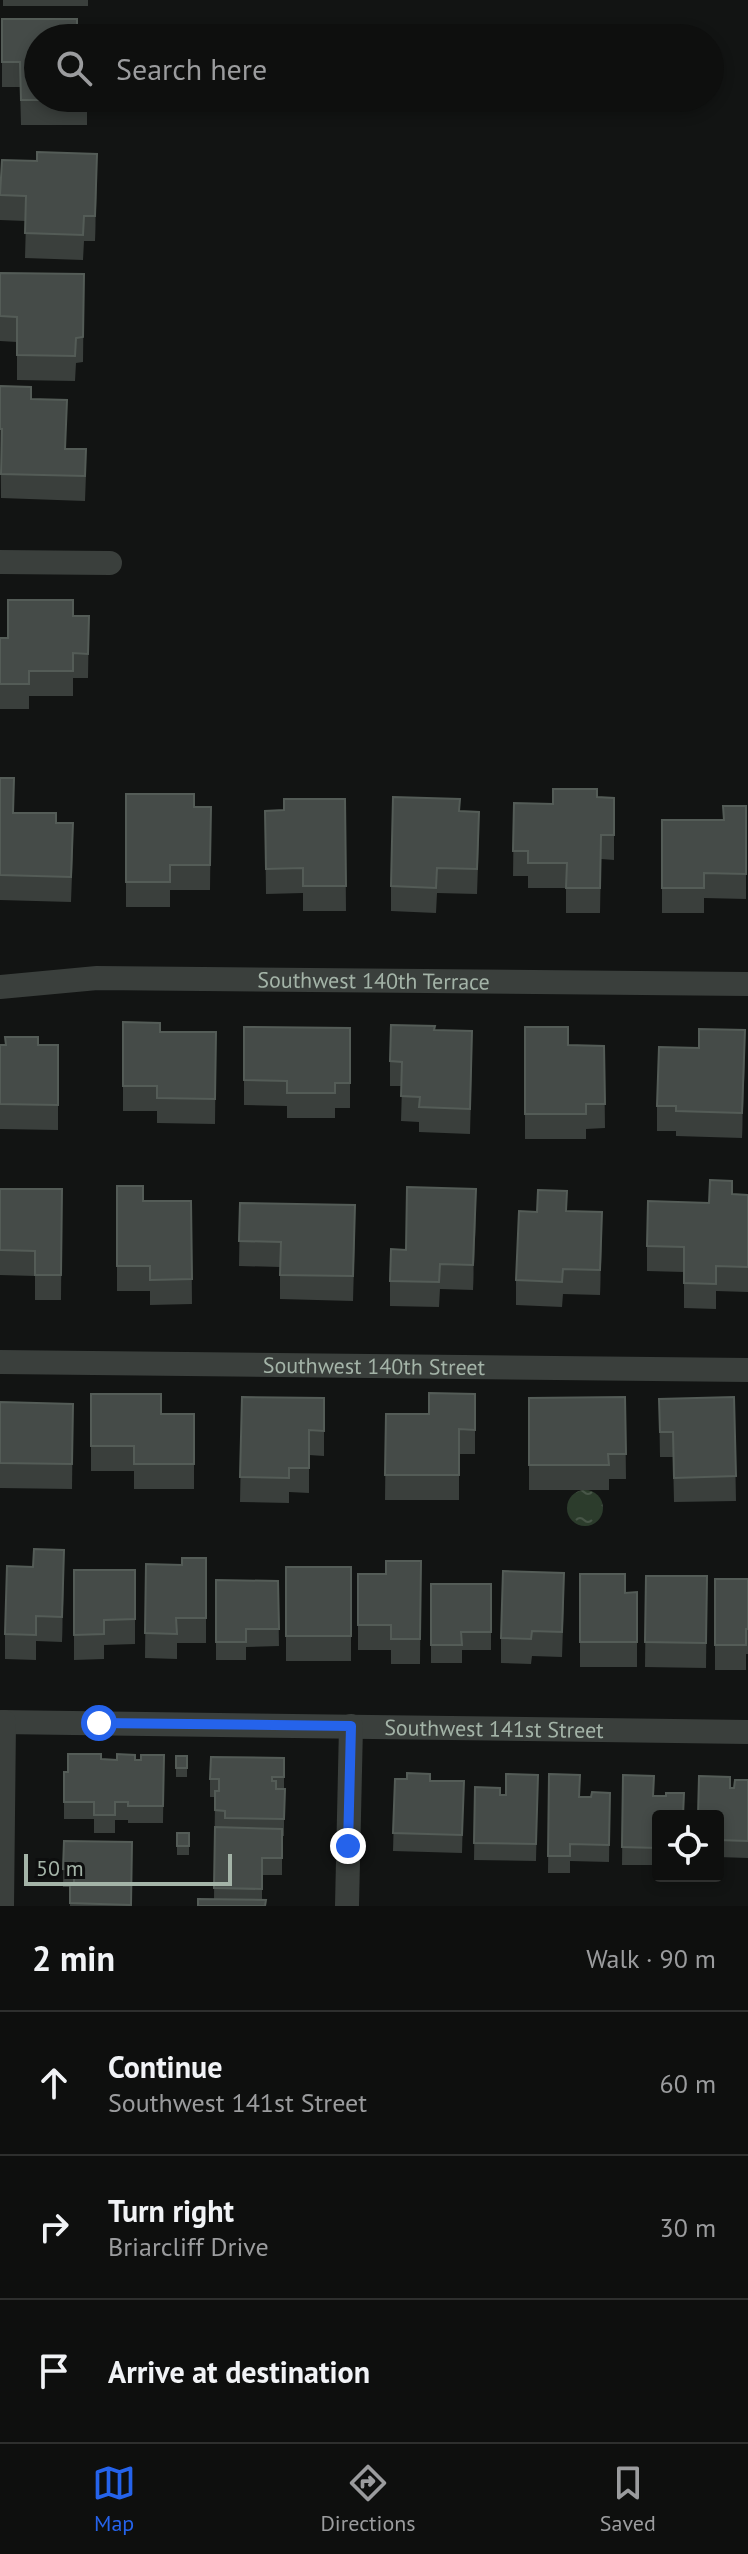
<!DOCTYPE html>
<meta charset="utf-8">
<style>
body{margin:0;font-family:"PT Sans",sans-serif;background:#171817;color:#f1f3f6}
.controls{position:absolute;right:24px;bottom:24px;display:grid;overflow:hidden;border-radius:8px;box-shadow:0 4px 12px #0003}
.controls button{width:72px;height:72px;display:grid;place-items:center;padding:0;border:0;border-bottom:2px solid #2e2f2e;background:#0e0f0e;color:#f1f3f6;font:40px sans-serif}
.scale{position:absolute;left:24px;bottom:20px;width:208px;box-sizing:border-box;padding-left:8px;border:4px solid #a4b4a8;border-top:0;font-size:22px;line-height:28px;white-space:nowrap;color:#a4b4a8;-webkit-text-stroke:6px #0d0e0e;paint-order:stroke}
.stop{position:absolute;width:24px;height:24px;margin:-18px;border:6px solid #2563eb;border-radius:50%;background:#fff}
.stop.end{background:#2563eb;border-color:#fff;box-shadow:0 2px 8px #0008}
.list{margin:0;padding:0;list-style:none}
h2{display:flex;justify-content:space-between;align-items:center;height:104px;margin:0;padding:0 32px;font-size:34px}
h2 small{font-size:26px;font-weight:400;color:#9b9c9e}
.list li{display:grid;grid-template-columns:52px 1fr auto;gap:24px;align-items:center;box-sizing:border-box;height:144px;padding:0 32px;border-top:2px solid #2e2f2e}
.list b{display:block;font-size:30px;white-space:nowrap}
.list p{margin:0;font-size:26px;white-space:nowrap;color:#9b9c9e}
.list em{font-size:26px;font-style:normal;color:#9b9c9e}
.icon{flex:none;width:44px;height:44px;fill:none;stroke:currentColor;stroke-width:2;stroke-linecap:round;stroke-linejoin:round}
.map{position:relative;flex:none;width:748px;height:1906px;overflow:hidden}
.search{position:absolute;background:#0e0f0e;box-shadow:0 4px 12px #0003;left:24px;right:24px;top:24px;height:88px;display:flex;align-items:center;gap:20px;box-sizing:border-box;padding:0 28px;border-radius:44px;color:#9b9c9e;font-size:30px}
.sheet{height:536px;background:#0e0f0e}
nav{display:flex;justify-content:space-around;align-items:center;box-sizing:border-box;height:112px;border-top:2px solid #2e2f2e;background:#0e0f0e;font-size:22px;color:#9b9c9e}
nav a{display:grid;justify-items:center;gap:4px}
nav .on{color:#2563eb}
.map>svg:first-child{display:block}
</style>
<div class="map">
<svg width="748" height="1906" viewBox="0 0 748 1906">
<defs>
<pattern id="water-ripples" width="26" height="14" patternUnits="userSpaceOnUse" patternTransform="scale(2)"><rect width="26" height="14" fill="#2c3c2c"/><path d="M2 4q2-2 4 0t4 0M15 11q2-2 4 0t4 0" fill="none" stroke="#485648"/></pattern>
</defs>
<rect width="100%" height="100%" fill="#121413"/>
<!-- water -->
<circle fill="url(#water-ripples)" cx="585" cy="1508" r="18"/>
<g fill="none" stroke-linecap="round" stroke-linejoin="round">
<!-- minor -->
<g stroke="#3a3f3c" stroke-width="24">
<path d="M0,562L110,563"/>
<path id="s1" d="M0,987L97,978L748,984"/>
<path id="s2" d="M0,1362L748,1370"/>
<path id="s3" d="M0,1722L748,1732"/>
<path d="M2,1906L4,1722"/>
<path d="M347,1906L351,1726"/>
</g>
</g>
<!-- wall -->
<g fill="#3a3f3c">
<rect x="3" y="0" width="85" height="6"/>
<path d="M2,19L77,37L87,98V125H21L20,87H2Z"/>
<path d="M97,179L95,241H84L83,260L25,258L26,221L0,220V195Z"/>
<path d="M0,273L84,274L83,362L76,363L75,381L17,380V342L0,341Z"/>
<path d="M0,386L31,399L66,449L86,474L85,501L1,498Z"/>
<path d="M73,616H89L88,678H73V696H29V709H0V638H8Z"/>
<path d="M0,778L14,813L56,823L73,848L71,902L0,900Z"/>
<path d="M126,794L194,807H211L210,890H170V907H126Z"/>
<path d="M597,797L614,798V860L601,859L600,913H566V888H528V876H513L514,803L553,804Z"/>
<path d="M345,799L346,911H303V893L266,894L265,811L284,810Z"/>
<path d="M746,806V899L704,898V913H662V820H724Z"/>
<path d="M479,836L477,894L437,893L436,913L391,911V886Z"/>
<path d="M123,1022L160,1032H216L215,1124L157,1123V1111H123Z"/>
<path d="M244,1027L350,1028V1108H335V1118H287V1106L244,1105Z"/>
<path d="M525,1027L568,1045L604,1046L605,1128L586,1129V1139H525Z"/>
<path d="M434,1030L472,1056L470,1134L419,1132V1122L401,1121L402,1086H390V1061Z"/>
<path d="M0,1045H58V1130L0,1129Z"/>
<path d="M745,1055L742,1138L676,1136V1131H657V1106Z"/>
<path d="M117,1186L143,1201H191L192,1304L150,1305V1291H117Z"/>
<path d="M0,1189H62L61,1300H35V1276L0,1275Z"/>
<path d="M732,1194L748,1195V1292L716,1291V1309L684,1308V1272L647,1271V1246L709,1203Z"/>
<path d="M240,1203L355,1230L353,1301L280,1299V1267L239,1266Z"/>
<path d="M567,1211L602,1237L600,1295L563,1294L562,1307L516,1305V1280L537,1212Z"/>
<path d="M476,1214L473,1290L440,1289L439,1307L390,1306V1281Z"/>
<path d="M91,1394L161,1414H194V1489H134V1471H91Z"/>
<path d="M475,1394V1454H459V1500H385L386,1414H429Z"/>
<path d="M242,1397L324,1398V1456L309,1455V1493L289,1492V1503L240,1502Z"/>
<path d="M625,1397L626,1479H609V1490H529V1398Z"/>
<path d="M734,1397L736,1501L674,1502L673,1457H660L659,1399Z"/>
<path d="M0,1402L73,1404L72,1489L0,1488Z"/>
<path d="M206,1558V1643H177V1659L145,1658L146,1564L182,1565Z"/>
<path d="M421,1561L420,1664H391V1650H358V1574H386Z"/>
<rect x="286" y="1567" width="65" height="94"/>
<path d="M74,1570H135V1644L104,1645V1659L74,1660Z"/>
<path d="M580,1574L625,1593L637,1592V1667H580Z"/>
<path d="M64,1575L62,1642L36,1641V1660L5,1659V1634Z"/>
<path d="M646,1576H707L706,1668L645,1667Z"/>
<path d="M715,1579H748V1654H746V1670H715Z"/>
<path d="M216,1580L278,1581L279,1646L246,1647V1660H216Z"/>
<path d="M431,1584H491V1650H462V1663H431Z"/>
<path d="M564,1598L562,1657L532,1656L531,1664L501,1663V1638Z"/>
<path d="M164,1755L163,1823H128V1820H115V1833H94V1819H64V1772H68L101,1759L141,1760Z"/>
<rect x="176" y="1756" width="11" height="21"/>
<path d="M284,1758V1836H282V1875H262V1900L214,1899L215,1797H210V1779Z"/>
<path d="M549,1774L580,1797H591L610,1793L609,1862L570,1861V1873H548Z"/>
<path d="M538,1775L536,1861L474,1860L475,1787L500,1795H506Z"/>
<path d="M623,1775L654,1796H666L684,1793L658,1816V1865H622Z"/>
<path d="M395,1779L464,1781L462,1853L393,1851Z"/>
<path d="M748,1780V1858L718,1857V1816L734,1788Z"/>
<rect x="177" y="1833" width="12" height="22"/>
<path d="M64,1841L132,1842L131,1906H70V1887H63Z"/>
</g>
<!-- shaded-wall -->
<g fill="#252827">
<path d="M97,154V179L95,241V216Z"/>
<path d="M745,1030V1055L742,1138V1113Z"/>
<path d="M476,1189V1214L473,1290V1265Z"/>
<path d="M602,1212V1237L600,1295V1270Z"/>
<path d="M64,1550V1575L62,1642V1617Z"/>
</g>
<!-- building -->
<g fill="#454b48" stroke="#545c57" stroke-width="2">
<path d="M2,19H77V37L87,36V38H38V98H87V100H21L20,62H2Z"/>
<path d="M37,152L97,154L95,216H84L83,235L25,233L26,196L0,195L2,160L37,161Z"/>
<path d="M0,273L84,274L83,337L76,338L75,356L17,355V317L0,316Z"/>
<path d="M0,386L31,387V399L67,400L65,449H86L85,476L1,474L2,429H0Z"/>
<path d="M8,600H73V616H89L88,654L73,653V671H29V684H0V638H8Z"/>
<path d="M0,778H14L13,813H56V823H73L71,877L0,875Z"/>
<path d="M553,789H597V797L614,798V835H601L600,888H566L567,863H528V851H513L514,803L553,804Z"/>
<path d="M126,794H194V807H211L210,865H170V882H126Z"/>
<path d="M393,797L460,799L459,811L479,812L477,869L437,868L436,888L391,886Z"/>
<path d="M284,799H345L346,886H303V868L266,869L265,811L284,810Z"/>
<path d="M723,806H746V874L704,873V888H662V820H724Z"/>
<path d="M123,1022L160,1023V1032H216L215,1099L157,1098V1086H123Z"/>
<path d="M391,1025L435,1026L434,1030L472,1031L470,1109L419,1107L420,1097L401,1096L402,1062L390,1061Z"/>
<path d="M244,1027L350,1028V1083H335V1093H287V1081L244,1080Z"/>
<path d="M525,1027H568V1045L604,1046L605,1104H586V1114H525Z"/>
<path d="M699,1029L745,1030L742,1113L676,1111V1106H657L659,1047L699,1048Z"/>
<path d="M5,1037H38V1045H58V1105L0,1104V1045H6Z"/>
<path d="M710,1180L732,1181V1194L748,1195V1267L716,1266V1284L684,1283V1247L647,1246L648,1201L709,1203Z"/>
<path d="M117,1186H143V1201H191L192,1279L150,1280V1266H117Z"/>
<path d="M407,1187L476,1189L473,1265L440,1264L439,1282L390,1281L391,1249L406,1250Z"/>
<path d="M0,1189H62L61,1275H35V1251L0,1250Z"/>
<path d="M538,1190L567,1191L566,1211L602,1212L600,1270L563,1269L562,1282L516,1280L519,1211L537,1212Z"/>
<path d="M240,1203L355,1205L353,1276L280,1275L281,1242L239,1241Z"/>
<path d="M429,1393L475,1394V1430L459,1429V1475H385L386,1414H429Z"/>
<path d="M91,1394H161V1414H194V1464H134V1446H91Z"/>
<path d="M242,1397L324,1398V1431L309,1430V1468H289V1478L240,1477Z"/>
<path d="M625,1397L626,1454H608L609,1465H529V1398Z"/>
<path d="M734,1397L736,1476L674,1478L673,1432H660L659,1399Z"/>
<path d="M0,1402L73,1404L72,1464L0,1463Z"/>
<path d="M34,1549L64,1550L62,1617L36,1616V1635L5,1634L7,1566L33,1567Z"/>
<path d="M182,1558H206V1618H176L177,1634L145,1633L146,1564L182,1565Z"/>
<path d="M386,1561H421L420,1639H391V1625H358V1574H386Z"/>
<rect x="286" y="1567" width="65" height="69"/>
<path d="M74,1570H135V1619L104,1620V1634L74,1635Z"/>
<path d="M503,1571L564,1573L562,1632L532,1631L531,1639L501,1638Z"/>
<path d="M580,1574H625V1593L637,1592V1642H580Z"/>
<path d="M646,1576H707L706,1643L645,1642Z"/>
<path d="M715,1579H748V1629H746V1645H715Z"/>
<path d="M216,1580L278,1581L279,1629H246V1642H216Z"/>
<path d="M431,1584H491V1632H461L462,1645H431Z"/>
<path d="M68,1754H101V1759L117,1760V1754L135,1755V1760H141V1755H164L163,1806H128V1802H115V1815H94V1802H64V1772H68Z"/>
<rect x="176" y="1756" width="11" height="12"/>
<path d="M211,1757L284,1758V1777H272V1781H276V1789H285L284,1819L225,1818V1811L215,1810V1791H219V1779H210Z"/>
<path d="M407,1773L430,1774V1781H464L462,1835L393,1833L395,1779H407Z"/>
<path d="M506,1774L538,1775L536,1844L474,1843L475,1787L500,1788V1795H506Z"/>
<path d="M549,1774L580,1775L579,1797H591L592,1792L610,1793L609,1845L570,1844V1856H548Z"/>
<path d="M623,1775L654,1776L653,1796H666V1793H684L683,1816H658V1848L622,1847Z"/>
<path d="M699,1776L730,1777V1788H734L735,1780H748V1841L718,1840V1816H698Z"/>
<path d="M215,1827L282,1829V1858H262V1889L214,1888Z"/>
<rect x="177" y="1833" width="12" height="13"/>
<path d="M64,1841L132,1842L131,1905L70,1903V1885H74V1870L63,1869Z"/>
<path d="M198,1899L266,1900L265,1906H198Z"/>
</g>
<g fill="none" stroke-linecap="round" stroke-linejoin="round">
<!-- route -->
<path stroke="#2563eb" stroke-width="10" d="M99,1723L351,1726L348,1846"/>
</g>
<g text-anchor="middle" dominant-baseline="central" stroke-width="7" stroke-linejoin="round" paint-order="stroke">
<!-- street labels -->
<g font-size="22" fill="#a4b4a8" stroke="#0d0e0e">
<text stroke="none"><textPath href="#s1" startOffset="374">Southwest 140th Terrace</textPath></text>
<text stroke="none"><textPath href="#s2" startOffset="374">Southwest 140th Street</textPath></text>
<text stroke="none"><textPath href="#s3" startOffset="494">Southwest 141st Street</textPath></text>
</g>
</g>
</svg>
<div class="controls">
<button><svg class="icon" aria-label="locate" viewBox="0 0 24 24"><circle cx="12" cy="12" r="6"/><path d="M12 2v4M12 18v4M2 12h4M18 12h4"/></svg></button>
</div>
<div class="scale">50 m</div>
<div class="stop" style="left:99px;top:1723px"></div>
<div class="stop end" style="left:348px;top:1846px"></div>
<div class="search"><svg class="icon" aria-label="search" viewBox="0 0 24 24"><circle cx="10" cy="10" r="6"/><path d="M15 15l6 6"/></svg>Search here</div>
</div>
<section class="sheet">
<h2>2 min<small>Walk · 90 m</small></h2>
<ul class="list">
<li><svg class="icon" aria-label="ahead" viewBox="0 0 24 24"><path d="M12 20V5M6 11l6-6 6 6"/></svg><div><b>Continue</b><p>Southwest 141st Street</p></div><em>60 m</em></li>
<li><svg class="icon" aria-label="right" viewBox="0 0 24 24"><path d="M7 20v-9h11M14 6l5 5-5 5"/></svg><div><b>Turn right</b><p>Briarcliff Drive</p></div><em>30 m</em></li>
<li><svg class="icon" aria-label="arrive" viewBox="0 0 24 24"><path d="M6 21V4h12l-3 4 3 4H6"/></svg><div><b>Arrive at destination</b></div></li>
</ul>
</section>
<nav>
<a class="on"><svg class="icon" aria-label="map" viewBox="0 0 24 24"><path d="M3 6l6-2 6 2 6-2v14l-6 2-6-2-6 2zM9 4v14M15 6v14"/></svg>Map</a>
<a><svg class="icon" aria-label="directions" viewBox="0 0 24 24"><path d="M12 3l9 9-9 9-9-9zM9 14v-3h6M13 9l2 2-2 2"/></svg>Directions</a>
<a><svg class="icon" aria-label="saved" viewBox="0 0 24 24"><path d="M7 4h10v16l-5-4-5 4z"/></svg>Saved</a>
</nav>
